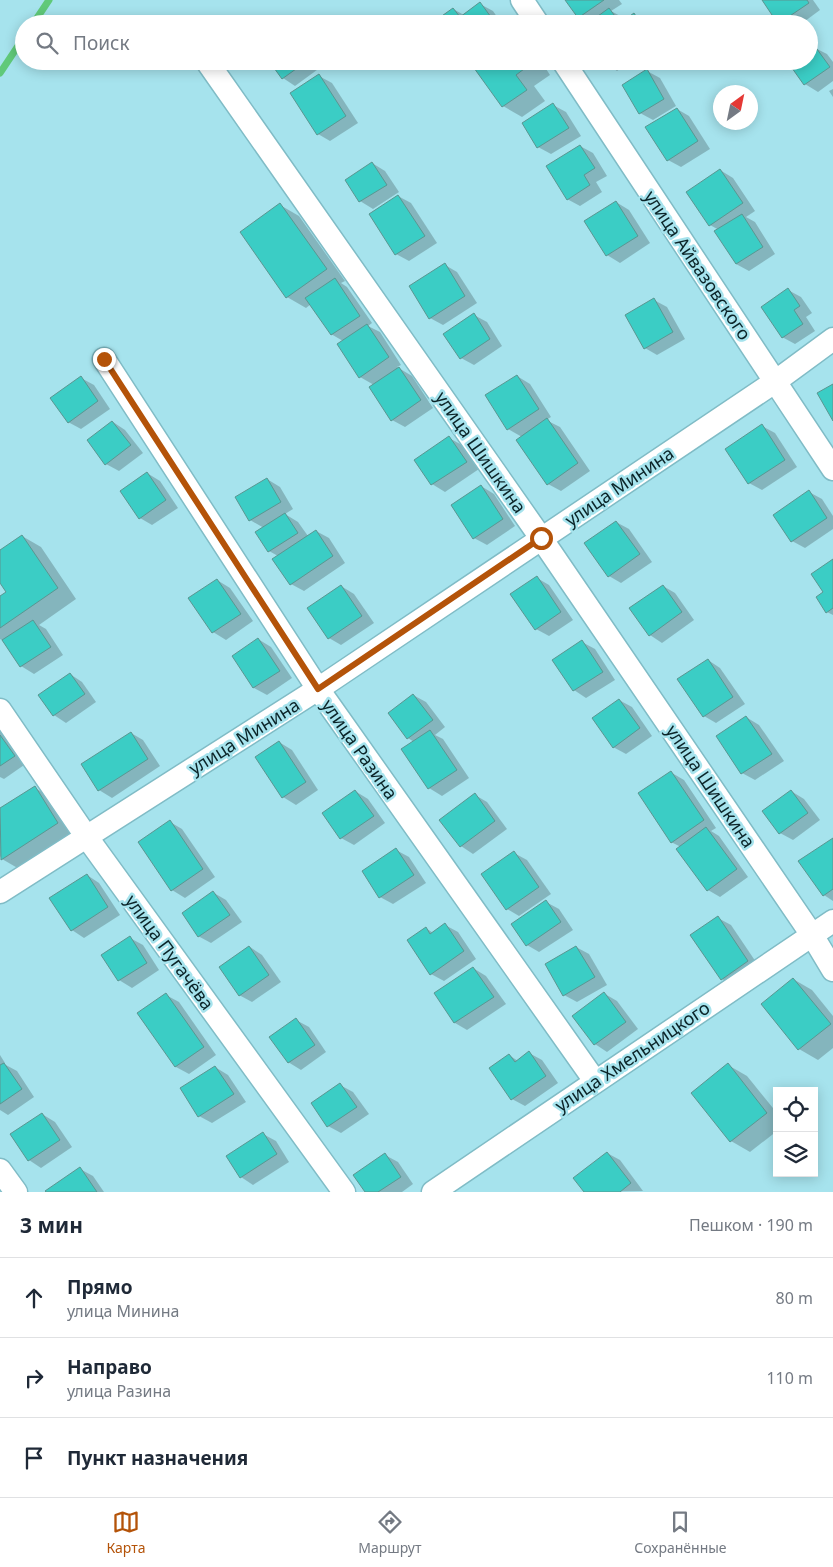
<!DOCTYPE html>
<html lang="ru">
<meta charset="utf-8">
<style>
body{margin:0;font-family:"Noto Sans",sans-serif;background:#f6f6f7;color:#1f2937}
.controls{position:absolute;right:15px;bottom:15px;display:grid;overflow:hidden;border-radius:0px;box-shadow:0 2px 12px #0003}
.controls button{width:45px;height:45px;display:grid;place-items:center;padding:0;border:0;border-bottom:1px solid #e0e1e3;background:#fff;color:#1f2937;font:25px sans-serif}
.compass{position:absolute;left:713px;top:85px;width:45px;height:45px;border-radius:50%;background:#fff;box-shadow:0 2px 12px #0003;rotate:33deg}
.stop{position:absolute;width:15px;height:15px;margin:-11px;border:4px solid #b45309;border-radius:50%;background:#fff}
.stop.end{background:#b45309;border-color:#fff;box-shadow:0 1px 5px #0008}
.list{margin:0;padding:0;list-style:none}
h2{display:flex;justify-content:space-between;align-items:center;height:65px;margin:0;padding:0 20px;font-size:21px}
h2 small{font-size:16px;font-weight:400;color:#747a83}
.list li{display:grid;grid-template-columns:32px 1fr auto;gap:15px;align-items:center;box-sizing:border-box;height:80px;padding:0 20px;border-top:1px solid #e0e1e3}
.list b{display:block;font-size:19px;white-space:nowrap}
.list p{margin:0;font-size:16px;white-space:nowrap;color:#747a83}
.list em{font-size:16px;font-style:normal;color:#747a83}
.icon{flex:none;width:28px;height:28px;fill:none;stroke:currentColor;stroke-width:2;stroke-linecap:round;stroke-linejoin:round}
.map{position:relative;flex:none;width:833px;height:1192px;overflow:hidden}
.search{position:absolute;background:#fff;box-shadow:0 2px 12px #0003;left:15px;right:15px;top:15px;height:55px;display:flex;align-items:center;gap:12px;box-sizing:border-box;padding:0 18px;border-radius:28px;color:#747a83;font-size:19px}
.sheet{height:305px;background:#fff}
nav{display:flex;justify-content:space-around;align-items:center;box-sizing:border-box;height:70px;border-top:1px solid #e0e1e3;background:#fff;font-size:14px;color:#747a83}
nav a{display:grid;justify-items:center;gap:2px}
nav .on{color:#b45309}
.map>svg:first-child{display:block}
</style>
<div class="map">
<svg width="833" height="1192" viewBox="0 0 833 1192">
<rect width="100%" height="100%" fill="#a6e3ed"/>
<!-- shadow -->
<g fill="#0003">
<path d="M567,0H619L622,4L611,11L622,17L625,21L634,14L648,24H589L578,17Z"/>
<path d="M764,0H813L820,10L801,24H781Z"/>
<path d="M480,4L493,11L502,24H445L453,9L464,15Z"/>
<path d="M809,45L827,54L833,62V81L818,92L805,84L788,61H809Z"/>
<path d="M270,61H317L321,67L295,86L283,78Z"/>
<path d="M470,61H541L550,75L534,86L545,101L522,117L503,106Z"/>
<path d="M603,61H631L617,71Z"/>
<path d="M647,71L660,78L676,106L653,120L640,113Z"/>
<path d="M319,76L332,83L358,123L330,141L318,134Z"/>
<path d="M833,89V97L829,91Z"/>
<path d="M553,105L566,112L581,136L551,154L538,147Z"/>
<path d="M677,109L689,116L710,149L681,167L668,160Z"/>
<path d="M580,146L593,153L607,176L596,182L602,192L580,206L567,199Z"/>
<path d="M372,163L385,171L399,192L373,209L360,201L346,180Z"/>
<path d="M720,170L733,178L755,211L746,217L755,222L775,254L749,271L736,264L719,230L710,225Z"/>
<path d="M398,196L411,203L437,243L409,261L396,254Z"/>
<path d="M616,202L629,210L650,243L620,263L607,255Z"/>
<path d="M280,205L299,216L345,281L341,283L347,287L372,323L368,326L380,332L401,365L397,367L412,376L433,408L405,427L392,420L374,385L360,377L343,341L331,334L311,304L306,308L287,297Z"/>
<path d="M445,265L457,272L477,303L443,325L430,318Z"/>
<path d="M788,290L801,297L812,313L806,317L815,331L795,344L782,337Z"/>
<path d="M654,300L667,307L685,339L657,355L645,348Z"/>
<path d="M474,315L487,322L502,346L474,365L461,358Z"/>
<path d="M517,376L530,384L551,417L546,420L560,427L590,471L561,491L548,484L522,437L508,429Z"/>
<path d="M81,378L94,385L110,409L81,429L68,422Z"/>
<path d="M113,422L125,430L143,453L119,471L106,464Z"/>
<path d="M762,426L775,433L797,467L762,490L749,483Z"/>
<path d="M449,438L462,445L479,469L445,492L432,484L416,460Z"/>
<path d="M147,473L160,481L178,508L152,525L140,518Z"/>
<path d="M267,479L280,487L293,509L285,514L298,522L308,536L316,531L329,538L345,563L304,591L291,584L278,556L269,551L264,528L250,520Z"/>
<path d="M481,486L494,494L515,526L487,545L474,538Z"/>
<path d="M809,492L822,499L833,516V529L805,548L792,541Z"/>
<path d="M616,522L629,529L652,562L621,583L609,576Z"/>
<path d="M22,536L41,547L76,599L39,625L46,629L63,655L34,674L21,666L5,642L0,639V597L8,592L0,580V551Z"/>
<path d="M833,561V615L827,612L825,593Z"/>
<path d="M537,578L549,585L573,620L549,636L536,629Z"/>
<path d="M217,580L230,588L253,621L226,640L213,632Z"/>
<path d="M341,586L354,594L374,623L341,645L329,638Z"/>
<path d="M663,586L675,593L694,620L662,643L650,635Z"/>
<path d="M258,639L271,647L292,678L267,695L254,688L233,656Z"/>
<path d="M582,642L595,649L615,680L586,698L574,690Z"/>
<path d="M708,660L720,668L745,704L716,723L704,716Z"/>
<path d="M70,674L82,682L96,702L66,723L54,715Z"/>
<path d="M413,695L426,702L445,727L435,735L443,739L469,778L442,796L429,788L403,750L414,742L408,738L389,713Z"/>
<path d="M619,700L632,707L652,736L626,754L613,747Z"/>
<path d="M746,717L759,725L784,761L755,780L742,773Z"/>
<path d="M0,731L7,735L27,763L4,779L0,777Z"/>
<path d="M131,733L143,740L160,766L112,798L99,790L83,764Z"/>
<path d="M279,742L292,750L318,790L296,805L283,797Z"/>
<path d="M672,773L684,780L716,828L711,831L719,836L748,877L720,897L708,890L681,847L671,842Z"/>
<path d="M35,788L54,799L77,834L21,870L2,859L0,856V810Z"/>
<path d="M355,791L368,799L385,823L354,845L341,838Z"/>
<path d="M791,791L804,799L820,820L793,840L780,833Z"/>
<path d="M475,795L487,802L507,829L473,854L461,846Z"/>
<path d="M170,822L182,829L215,877L185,898L172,890L139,842Z"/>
<path d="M833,839V901L824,895Z"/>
<path d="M396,850L409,857L426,883L393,904L380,897Z"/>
<path d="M514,853L527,860L551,894L519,916L507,909Z"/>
<path d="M87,875L99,883L120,915L84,938L72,930Z"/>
<path d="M214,893L226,900L242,922L211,943L198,936Z"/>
<path d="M546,902L559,909L573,930L539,952L527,945Z"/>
<path d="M718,918L731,925L760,968L735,986L722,979Z"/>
<path d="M445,925L458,932L476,959L444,981L431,974L426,928L433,933Z"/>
<path d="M130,938L143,945L159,970L132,988L119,980L103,955Z"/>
<path d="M250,947L262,955L281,982L252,1002L239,995Z"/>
<path d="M576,947L589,954L607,985L577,1002L564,995Z"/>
<path d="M473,968L486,976L506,1004L467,1030L455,1023L436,994Z"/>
<path d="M793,979L812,990L833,1016V1048L818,1060L799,1049L763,1004Z"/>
<path d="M605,994L617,1001L638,1029L607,1052L595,1044L574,1016Z"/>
<path d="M166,995L179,1002L216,1055L189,1074L176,1067L139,1014Z"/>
<path d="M296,1020L309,1027L326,1052L301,1070L288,1062Z"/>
<path d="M529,1053L542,1060L558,1083L525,1106L512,1099L509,1055L518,1061Z"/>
<path d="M0,1055L5,1063L4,1064L17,1071L34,1097L8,1115L0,1110Z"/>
<path d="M728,1065L747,1076L777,1113V1131L750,1152L731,1141Z"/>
<path d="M215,1067L228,1075L246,1102L212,1123L199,1116Z"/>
<path d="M340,1085L353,1092L369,1114L341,1133L328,1126Z"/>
<path d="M42,1114L55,1122L72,1147L41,1168L29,1160Z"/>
<path d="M263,1134L276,1141L289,1162L253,1185L241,1177Z"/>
<path d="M607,1153L620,1160L643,1191L585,1192Z"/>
<path d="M385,1155L398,1162L413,1184L402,1192H366Z"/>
<path d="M80,1169L93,1176L104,1192H47Z"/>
</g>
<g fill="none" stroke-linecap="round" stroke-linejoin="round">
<!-- stream -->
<g stroke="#60c979" stroke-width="7">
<path d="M33,24L49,0"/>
<path d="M0,73L24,37"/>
</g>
</g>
<!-- building -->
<g fill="#3bcdc5" stroke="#5a9691">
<path d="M565,0H604L578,18Z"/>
<path d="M762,0H807L809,3L778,24Z"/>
<path d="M480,2L496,24H443L439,18L453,8L460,17Z"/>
<path d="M609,8L620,23L634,13L641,24H587Z"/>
<path d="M814,45L830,67L804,85L787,61H809V48Z"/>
<path d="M269,61H307L282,79Z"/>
<path d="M469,61H531L532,63L516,75L527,90L502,107Z"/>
<path d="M647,69L664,99L639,114L622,85Z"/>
<path d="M319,74L346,116L317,135L290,93Z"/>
<path d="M553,103L569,128L537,148L522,123Z"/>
<path d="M677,108L698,141L667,161L645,127Z"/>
<path d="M580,145L595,168L584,175L590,185L567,200L546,166Z"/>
<path d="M372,162L387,185L359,202L345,180Z"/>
<path d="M720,169L743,203L709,226L686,192Z"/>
<path d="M398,195L425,236L395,255L369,214Z"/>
<path d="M616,201L638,236L606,256L584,221Z"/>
<path d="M280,203L327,269L286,298L240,232Z"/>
<path d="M742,214L763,247L736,264L714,231Z"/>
<path d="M445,263L465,296L429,319L409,286Z"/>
<path d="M335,278L360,316L331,335L305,298Z"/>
<path d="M788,288L800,306L794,310L803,324L782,338L761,307Z"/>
<path d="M654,298L673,332L644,349L625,315Z"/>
<path d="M474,313L490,339L460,359L443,334Z"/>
<path d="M367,324L389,357L359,378L337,344Z"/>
<path d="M399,367L421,400L391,421L369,387Z"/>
<path d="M517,375L539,409L507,430L485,395Z"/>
<path d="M81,376L98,401L68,423L50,398Z"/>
<path d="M833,384V421L817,393Z"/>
<path d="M547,418L578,463L547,485L516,440Z"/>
<path d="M112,421L131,445L105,465L87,440Z"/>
<path d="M762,424L785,460L748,484L725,449Z"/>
<path d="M449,436L467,462L431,485L414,460Z"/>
<path d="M147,472L166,500L139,519L120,491Z"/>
<path d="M267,478L281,502L249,521L235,497Z"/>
<path d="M481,485L503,519L473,539L451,505Z"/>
<path d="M809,490L827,518L791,542L773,515Z"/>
<path d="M285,513L298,533L268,552L255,532Z"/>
<path d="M616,521L640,554L608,577L584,543Z"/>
<path d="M316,530L333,556L290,585L272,559Z"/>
<path d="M22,535L58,588L0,628V596L6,592L0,583V550Z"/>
<path d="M833,559V608L826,613L816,597L823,592L811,574Z"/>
<path d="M537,576L561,612L535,630L510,594Z"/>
<path d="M217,579L241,614L212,633L188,598Z"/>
<path d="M341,585L362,616L328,639L307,608Z"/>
<path d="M663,585L682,612L649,636L629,608Z"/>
<path d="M33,620L51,647L20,667L2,640Z"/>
<path d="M258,638L280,671L253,688L232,656Z"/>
<path d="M582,640L603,672L573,691L552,660Z"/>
<path d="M708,659L733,697L703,717L677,679Z"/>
<path d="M70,673L85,694L53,716L38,695Z"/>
<path d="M413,694L433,720L407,739L388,713Z"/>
<path d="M619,699L640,728L613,748L592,718Z"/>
<path d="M746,716L772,754L741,774L716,736Z"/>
<path d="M430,730L457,770L428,789L401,749Z"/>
<path d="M131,732L148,759L98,791L81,764Z"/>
<path d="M0,735L15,756L0,766Z"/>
<path d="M279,741L306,782L282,798L255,757Z"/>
<path d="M671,771L704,820L671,843L638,793Z"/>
<path d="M35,786L58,823L1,860L0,808Z"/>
<path d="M355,790L374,816L340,839L322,813Z"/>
<path d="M791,790L808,813L779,834L762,811Z"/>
<path d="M475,793L495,821L460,847L439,820Z"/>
<path d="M170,820L203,869L171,891L138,842Z"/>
<path d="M706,827L737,869L707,891L676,849Z"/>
<path d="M833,838V889L823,896L798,861Z"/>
<path d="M396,848L414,875L379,898L362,871Z"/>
<path d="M514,851L539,887L506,910L481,874Z"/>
<path d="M87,874L108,907L71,931L49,898Z"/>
<path d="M213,891L230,915L198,937L182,913Z"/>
<path d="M546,900L561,922L526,946L511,924Z"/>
<path d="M718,916L748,961L721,980L690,935Z"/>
<path d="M445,923L464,951L430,975L407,940L426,927L430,934Z"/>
<path d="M130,936L147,963L118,981L101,955Z"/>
<path d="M249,946L269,975L239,996L219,967Z"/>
<path d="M576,946L595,977L563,996L545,964Z"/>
<path d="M473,967L494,997L454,1023L434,993Z"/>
<path d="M793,978L831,1024L798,1050L761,1004Z"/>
<path d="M604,992L626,1022L594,1045L572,1016Z"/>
<path d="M166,993L204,1047L175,1067L137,1013Z"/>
<path d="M296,1018L315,1045L288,1063L269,1037Z"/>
<path d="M529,1051L546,1076L511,1100L489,1068L509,1054L515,1062Z"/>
<path d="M4,1063L22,1089L0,1104V1065Z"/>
<path d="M728,1063L767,1113L730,1142L691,1093Z"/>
<path d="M215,1066L234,1094L198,1117L180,1088Z"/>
<path d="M340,1083L357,1107L327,1127L311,1103Z"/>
<path d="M42,1113L60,1140L28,1161L10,1134Z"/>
<path d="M263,1132L277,1154L240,1178L226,1156Z"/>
<path d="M607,1152L631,1183L620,1192H584L573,1178Z"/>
<path d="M385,1153L401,1177L378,1192H365L353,1175Z"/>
<path d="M80,1167L97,1192H46L45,1191Z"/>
</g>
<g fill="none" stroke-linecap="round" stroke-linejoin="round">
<defs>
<g id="minor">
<path d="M522,0L538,24"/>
<path d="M563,61L833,469"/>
<path d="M208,63L541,538L812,935L833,970"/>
<path d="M104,359L318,689L595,1081"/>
<path d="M0,710L86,836L344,1192"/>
<path d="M0,892L318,689L776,381L833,339"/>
<path d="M0,1170L16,1192"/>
<path d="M433,1192L833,921"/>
</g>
</defs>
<!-- minor casing -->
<use href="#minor" stroke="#80bcc6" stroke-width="25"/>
<!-- minor -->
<use href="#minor" stroke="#fff" stroke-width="22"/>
</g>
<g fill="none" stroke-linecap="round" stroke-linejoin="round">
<!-- route -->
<path stroke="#b45309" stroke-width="6" d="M104,359L318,689L541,538"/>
</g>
<g text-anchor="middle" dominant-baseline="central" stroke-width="5" stroke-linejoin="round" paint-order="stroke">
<!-- street labels -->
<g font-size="18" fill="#0b2428" stroke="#a6e3ed">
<text transform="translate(698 265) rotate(56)">улица Айвазовского</text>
<text transform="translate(481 452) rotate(55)">улица Шишкина</text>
<text transform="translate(619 486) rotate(-34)">улица Минина</text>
<text transform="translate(244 736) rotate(-32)">улица Минина</text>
<text transform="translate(360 749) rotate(55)">улица Разина</text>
<text transform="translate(711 786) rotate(56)">улица Шишкина</text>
<text transform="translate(170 952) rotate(54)">улица Пугачёва</text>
<text transform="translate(632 1056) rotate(-34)">улица Хмельницкого</text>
</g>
</g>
</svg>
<div class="controls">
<button><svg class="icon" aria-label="locate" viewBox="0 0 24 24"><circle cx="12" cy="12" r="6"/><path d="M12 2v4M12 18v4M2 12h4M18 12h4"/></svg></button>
<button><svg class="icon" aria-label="layers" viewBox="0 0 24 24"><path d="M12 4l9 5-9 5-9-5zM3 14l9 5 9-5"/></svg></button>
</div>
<svg class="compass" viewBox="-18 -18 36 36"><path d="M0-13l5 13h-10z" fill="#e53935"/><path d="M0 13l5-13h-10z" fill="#747a83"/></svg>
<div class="stop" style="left:541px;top:538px"></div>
<div class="stop end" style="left:104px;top:359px"></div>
<div class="search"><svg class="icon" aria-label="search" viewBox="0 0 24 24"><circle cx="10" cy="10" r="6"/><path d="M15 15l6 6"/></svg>Поиск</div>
</div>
<section class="sheet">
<h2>3 мин<small>Пешком · 190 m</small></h2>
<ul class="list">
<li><svg class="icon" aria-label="ahead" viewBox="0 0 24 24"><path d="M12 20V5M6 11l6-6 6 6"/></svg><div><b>Прямо</b><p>улица Минина</p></div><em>80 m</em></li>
<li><svg class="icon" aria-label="right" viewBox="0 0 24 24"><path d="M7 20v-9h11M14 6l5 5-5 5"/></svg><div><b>Направо</b><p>улица Разина</p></div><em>110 m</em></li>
<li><svg class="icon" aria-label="arrive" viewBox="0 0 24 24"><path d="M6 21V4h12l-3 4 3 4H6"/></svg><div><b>Пункт назначения</b></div></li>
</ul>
</section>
<nav>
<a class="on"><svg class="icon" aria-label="map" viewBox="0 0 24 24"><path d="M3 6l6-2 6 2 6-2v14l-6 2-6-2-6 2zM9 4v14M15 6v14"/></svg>Карта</a>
<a><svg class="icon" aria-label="directions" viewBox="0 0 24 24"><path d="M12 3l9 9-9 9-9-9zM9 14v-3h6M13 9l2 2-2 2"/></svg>Маршрут</a>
<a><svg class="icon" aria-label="saved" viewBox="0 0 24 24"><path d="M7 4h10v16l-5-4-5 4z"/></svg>Сохранённые</a>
</nav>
